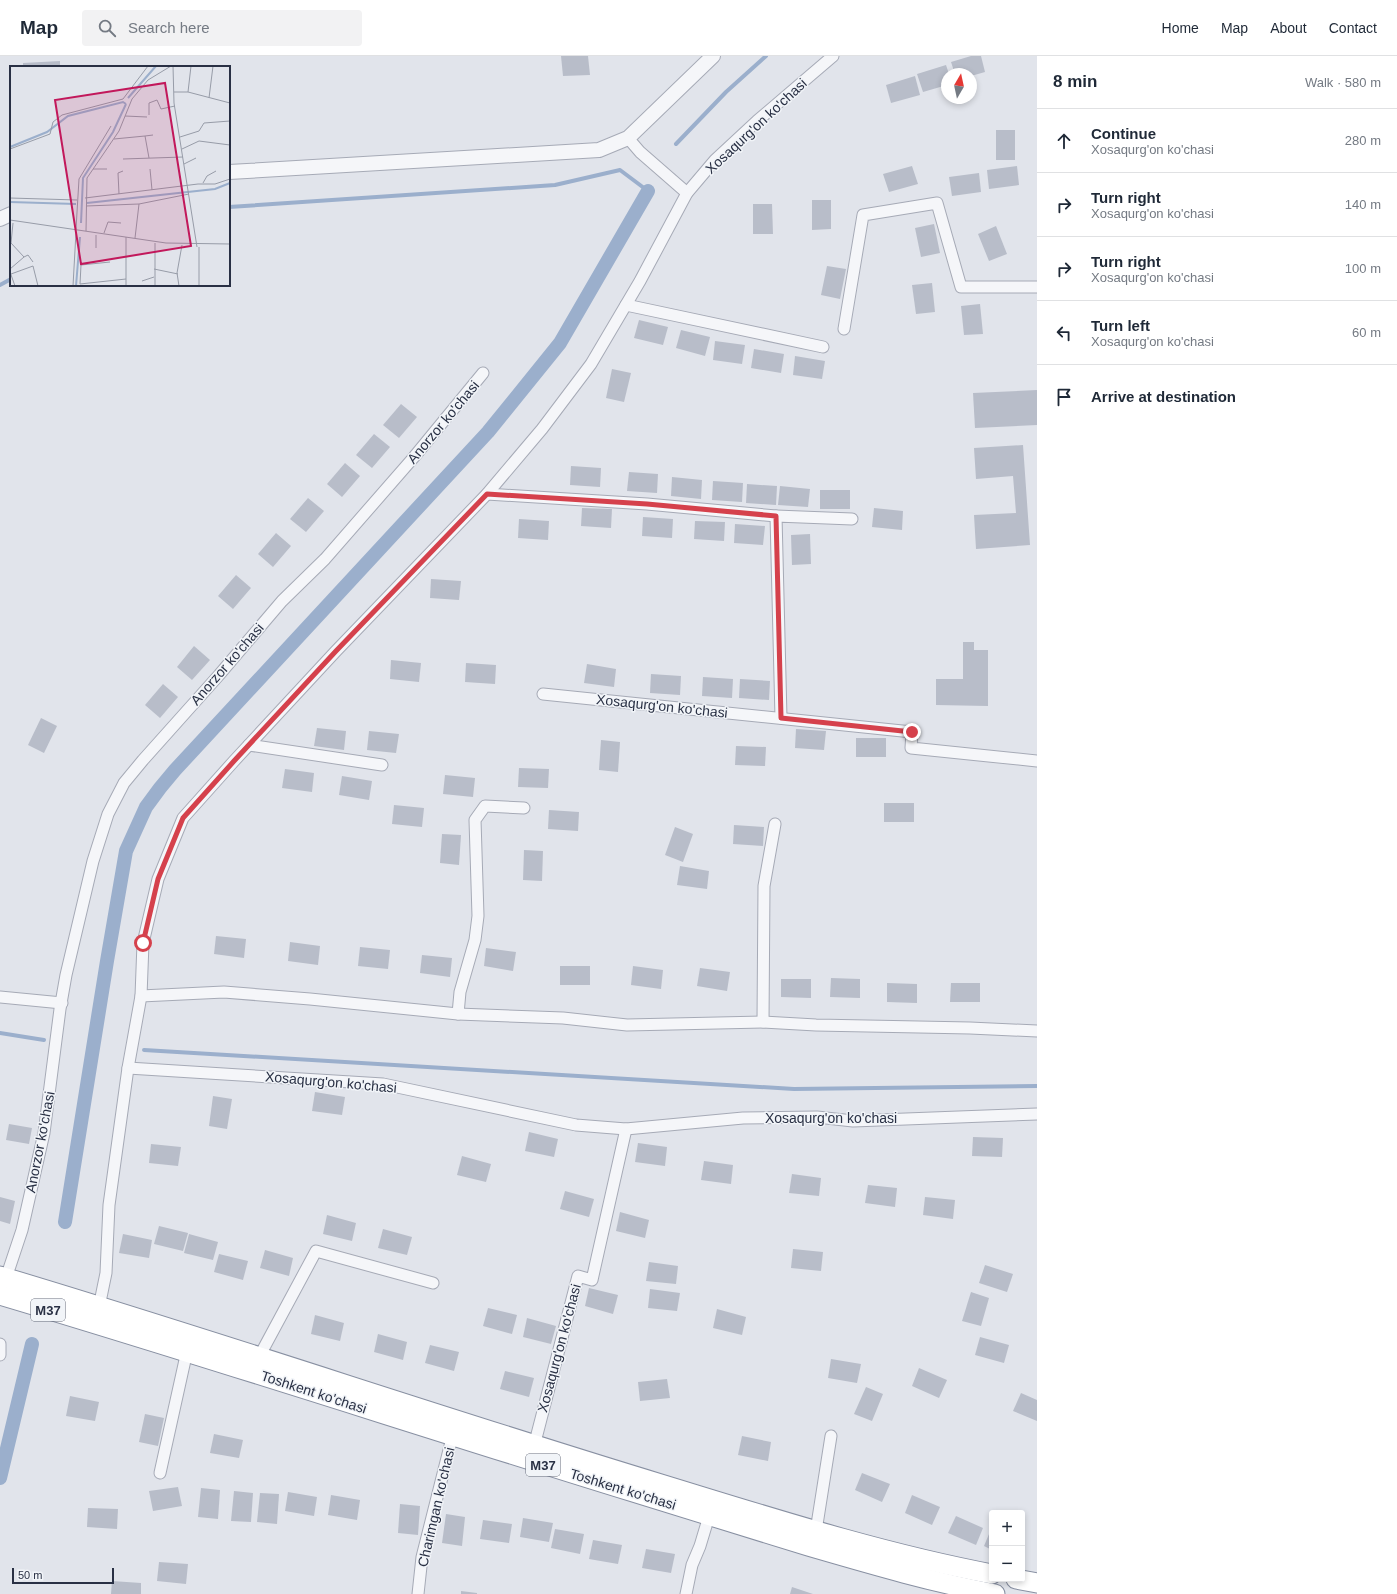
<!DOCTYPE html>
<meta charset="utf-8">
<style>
body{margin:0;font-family:Arial,sans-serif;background:#f2f2f3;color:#1f2937}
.controls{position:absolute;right:12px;bottom:12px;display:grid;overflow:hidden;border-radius:4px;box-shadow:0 2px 6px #0003}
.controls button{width:36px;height:36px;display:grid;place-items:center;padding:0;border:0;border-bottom:1px solid #e0e1e3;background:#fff;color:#1f2937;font:20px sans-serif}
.compass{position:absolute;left:941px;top:12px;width:36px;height:36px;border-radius:50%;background:#fff;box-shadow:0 2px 6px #0003;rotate:9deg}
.scale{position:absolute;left:12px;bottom:10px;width:102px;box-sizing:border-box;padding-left:4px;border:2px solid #293044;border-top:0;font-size:11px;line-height:14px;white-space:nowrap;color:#293044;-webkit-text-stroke:3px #f1f4f8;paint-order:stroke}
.stop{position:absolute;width:12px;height:12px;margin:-9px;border:3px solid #d5414c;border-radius:50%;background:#fff}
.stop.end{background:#d5414c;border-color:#fff;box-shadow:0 1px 4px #0008}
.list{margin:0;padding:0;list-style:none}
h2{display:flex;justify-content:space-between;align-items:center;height:52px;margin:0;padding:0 16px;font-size:17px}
h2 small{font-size:13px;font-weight:400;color:#747a83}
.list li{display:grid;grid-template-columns:26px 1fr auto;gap:12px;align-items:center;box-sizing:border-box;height:64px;padding:0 16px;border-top:1px solid #e0e1e3}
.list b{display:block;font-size:15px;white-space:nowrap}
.list p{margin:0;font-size:13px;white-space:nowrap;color:#747a83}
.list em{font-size:13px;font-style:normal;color:#747a83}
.icon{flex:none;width:22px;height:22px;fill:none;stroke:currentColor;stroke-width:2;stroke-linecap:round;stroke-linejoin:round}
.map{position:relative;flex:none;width:1037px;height:1538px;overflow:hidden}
header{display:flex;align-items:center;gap:24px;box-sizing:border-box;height:56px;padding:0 20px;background:#fff;border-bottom:1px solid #e0e1e3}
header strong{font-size:19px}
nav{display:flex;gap:22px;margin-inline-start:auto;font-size:14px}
.search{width:280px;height:36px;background:#f2f2f3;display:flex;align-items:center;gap:10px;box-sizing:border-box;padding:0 14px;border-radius:4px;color:#747a83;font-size:15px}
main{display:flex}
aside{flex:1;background:#fff}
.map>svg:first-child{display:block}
</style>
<header>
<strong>Map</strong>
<div class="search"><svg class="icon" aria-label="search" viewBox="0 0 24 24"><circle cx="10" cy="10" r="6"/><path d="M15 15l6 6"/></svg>Search here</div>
<nav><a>Home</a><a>Map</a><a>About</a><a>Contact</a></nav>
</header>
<main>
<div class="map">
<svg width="1037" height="1538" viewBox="0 0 1037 1538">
<rect width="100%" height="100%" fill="#e1e4eb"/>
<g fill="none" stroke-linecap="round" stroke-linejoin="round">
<!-- stream -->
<g stroke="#9bafcc" stroke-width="4">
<path d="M676,88L726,36L766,0"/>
<path d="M229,151L555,129L620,114L648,135"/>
<path d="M0,229L11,223"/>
<path d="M0,977L44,984"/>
<path d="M144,994L794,1033L1037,1030"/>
</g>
<!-- canal -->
<g stroke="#9bafcc" stroke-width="14">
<path d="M65,1166L107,905L126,795L146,751L160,732L175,714L488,376L560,287L648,135"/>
<path d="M0,1422L32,1288"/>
</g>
</g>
<!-- building -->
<g fill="#b8bdc9">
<path d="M561,0H588L590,19L563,20Z"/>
<path d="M971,0H981L985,16L971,20V18H955L951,6Z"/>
<path d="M60,5V11H23V7Z"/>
<path d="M946,9L949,18H947V29L923,36L917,18Z"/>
<path d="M915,20L920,39L891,47L886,29Z"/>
<rect x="996" y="74" width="19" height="30"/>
<path d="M912,110L918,128L889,136L883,118Z"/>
<path d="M1017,110L1019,129L989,133L987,114Z"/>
<path d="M979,117L981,136L952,140L949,121Z"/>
<path d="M812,144H831V173L812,174Z"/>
<path d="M753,148H772L773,178H753Z"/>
<path d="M934,168L940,197L921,201L915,172Z"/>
<path d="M996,170L1007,198L989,205L978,178Z"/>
<path d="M827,210L846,213L840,243L821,239Z"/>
<path d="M932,227L935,256L916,258L912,229Z"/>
<path d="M980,248L983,278L964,279L961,250Z"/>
<path d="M639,264L668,271L663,289L634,282Z"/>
<path d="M681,274L710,281L705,300L676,292Z"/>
<path d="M715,285L745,289L742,308L713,304Z"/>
<path d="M754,293L784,298L781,317L751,312Z"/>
<path d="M795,300L825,305L822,323L793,319Z"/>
<path d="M612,313L631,317L624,346L606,342Z"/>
<path d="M1037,334V369L975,372L973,337Z"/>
<path d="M401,348L417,361L399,382L383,369Z"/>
<path d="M374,378L390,391L372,412L356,399Z"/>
<path d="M1023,389L1030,489L976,493L974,459L1016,457L1013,420L976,423L974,392Z"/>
<path d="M345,407L360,420L342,441L327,428Z"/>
<path d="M571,410L601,412L600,431L570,429Z"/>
<path d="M629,416L658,418L657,437L627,435Z"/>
<path d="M672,421L702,424L701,443L671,440Z"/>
<path d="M713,425L743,427L742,446L712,444Z"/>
<path d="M747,428L777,430L776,449L746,447Z"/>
<path d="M780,430L810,433L808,451L778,449Z"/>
<rect x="820" y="434" width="30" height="19"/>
<path d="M308,442L324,455L306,476L290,463Z"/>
<path d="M582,452L612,453L611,472L581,470Z"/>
<path d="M874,452L903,455L902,474L872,471Z"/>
<path d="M643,461L673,463L672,482L642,480Z"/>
<path d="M519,463L549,465L548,484L518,482Z"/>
<path d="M695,465L725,466L724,485L694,483Z"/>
<path d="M735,468L765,470L763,489L734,487Z"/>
<path d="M276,477L291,490L273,511L258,498Z"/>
<path d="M810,478L811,508L792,509L791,479Z"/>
<path d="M236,519L251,532L233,553L218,540Z"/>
<path d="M431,523L461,525L459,544L430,542Z"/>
<path d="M963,586H974V594H988V650L936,649V623H963Z"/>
<path d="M194,590L210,604L192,624L177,611Z"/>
<path d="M391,604L421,607L419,626L390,623Z"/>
<path d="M466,607L496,609L495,628L465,626Z"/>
<path d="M587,608L616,613L614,631L584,627Z"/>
<path d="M651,618L681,620L680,639L650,637Z"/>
<path d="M703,621L733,623L732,642L702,640Z"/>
<path d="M740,623L770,625L769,644L739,642Z"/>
<path d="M163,628L178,641L160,662L145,649Z"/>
<path d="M41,662L57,670L44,697L28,689Z"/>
<path d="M317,672L346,675L344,694L314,690Z"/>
<path d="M796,673L826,675L824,694L795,692Z"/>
<path d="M369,675L399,678L396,697L367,694Z"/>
<rect x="856" y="682" width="30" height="19"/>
<path d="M601,684L620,686L618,716L599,714Z"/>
<path d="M736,690L766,691L765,710L735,709Z"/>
<path d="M519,712L549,713L548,732L518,731Z"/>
<path d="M285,713L314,717L312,736L282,732Z"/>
<path d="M445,719L475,722L473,741L443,738Z"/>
<path d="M342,720L372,725L369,744L339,739Z"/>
<rect x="884" y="747" width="30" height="19"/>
<path d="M394,749L424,752L422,771L392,768Z"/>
<path d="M549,754L579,756L578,775L548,773Z"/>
<path d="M734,769L764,771L763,790L733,788Z"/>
<path d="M675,771L693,778L683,806L665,799Z"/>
<path d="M442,778L461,779L459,809L440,807Z"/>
<path d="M524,794L543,795L542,825L523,824Z"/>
<path d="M680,810L709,815L707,833L677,829Z"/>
<path d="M216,880L246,883L244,902L214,898Z"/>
<path d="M290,886L320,890L318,909L288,905Z"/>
<path d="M360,891L390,894L388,913L358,910Z"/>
<path d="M486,892L516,896L513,915L484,910Z"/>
<path d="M422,899L452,902L450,921L420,917Z"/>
<rect x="560" y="910" width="30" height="19"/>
<path d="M633,910L663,914L661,933L631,929Z"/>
<path d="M700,912L730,916L727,935L697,930Z"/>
<path d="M831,922L860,923V942L830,941Z"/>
<path d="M781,923H811V942L781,941Z"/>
<path d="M887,927L917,928V947L887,946Z"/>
<path d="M951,927H980V946H950Z"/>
<path d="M315,1036L345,1041L342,1059L312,1055Z"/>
<path d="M213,1040L232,1043L227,1073L209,1070Z"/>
<path d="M9,1068L32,1072L29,1088L6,1084Z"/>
<path d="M529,1076L558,1083L554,1101L525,1095Z"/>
<path d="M973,1081L1003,1082L1002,1101L972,1100Z"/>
<path d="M638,1087L667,1091L665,1110L635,1106Z"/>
<path d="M151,1088L181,1091L178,1110L149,1107Z"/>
<path d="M462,1100L491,1108L486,1126L457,1119Z"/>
<path d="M704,1105L733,1109L731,1128L701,1124Z"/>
<path d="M792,1118L821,1122L819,1140L789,1137Z"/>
<path d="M868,1129L897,1132L895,1151L865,1147Z"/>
<path d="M565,1135L594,1143L589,1161L560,1153Z"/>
<path d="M0,1141L15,1145L10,1168L0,1165Z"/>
<path d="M925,1141L955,1144L953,1163L923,1159Z"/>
<path d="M620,1156L649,1164L645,1182L616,1175Z"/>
<path d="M327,1159L356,1167L352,1185L323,1178Z"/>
<path d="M159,1170L188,1177L183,1195L154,1188Z"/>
<path d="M383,1173L412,1181L407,1199L378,1192Z"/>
<path d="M123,1178L152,1184L149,1202L119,1197Z"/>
<path d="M189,1178L218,1186L213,1204L184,1197Z"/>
<path d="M793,1193L823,1196L821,1215L791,1212Z"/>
<path d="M265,1194L293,1202L289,1220L260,1212Z"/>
<path d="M219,1198L248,1205L243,1224L214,1216Z"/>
<path d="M649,1206L678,1210L676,1228L646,1225Z"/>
<path d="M985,1209L1013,1218L1007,1236L979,1227Z"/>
<path d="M589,1232L618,1239L613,1258L585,1250Z"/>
<path d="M650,1233L680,1237L677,1255L648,1252Z"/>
<path d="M971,1236L989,1242L981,1270L962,1265Z"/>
<path d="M488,1252L517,1259L512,1278L483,1270Z"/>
<path d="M717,1253L746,1261L742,1279L713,1272Z"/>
<path d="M315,1259L344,1267L340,1285L311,1278Z"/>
<path d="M527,1262L556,1270L551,1288L523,1281Z"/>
<path d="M378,1278L407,1286L403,1304L374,1296Z"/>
<path d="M980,1281L1009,1289L1004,1307L975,1299Z"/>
<path d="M430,1289L459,1296L454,1315L425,1307Z"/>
<path d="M831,1303L861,1308L857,1327L828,1322Z"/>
<path d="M919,1312L947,1324L939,1342L912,1330Z"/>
<path d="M505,1315L534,1322L529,1341L500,1333Z"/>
<path d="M667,1323L670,1342L640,1345L638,1326Z"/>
<path d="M866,1331L883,1338L872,1365L854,1358Z"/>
<path d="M1021,1337L1037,1344V1365L1013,1355Z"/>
<path d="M70,1340L99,1346L95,1365L66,1360Z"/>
<path d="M145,1358L164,1362L158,1390L139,1386Z"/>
<path d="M214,1378L243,1384L239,1402L210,1397Z"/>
<path d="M742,1380L771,1386L768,1405L738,1399Z"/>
<path d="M862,1417L890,1428L882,1446L855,1434Z"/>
<path d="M178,1431L182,1450L153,1455L149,1435Z"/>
<path d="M201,1432L220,1434L218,1463L198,1461Z"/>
<path d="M234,1435L253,1437L251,1466L231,1465Z"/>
<path d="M288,1436L317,1441L314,1460L285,1455Z"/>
<path d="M260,1437L279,1438L277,1468L257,1466Z"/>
<path d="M331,1439L360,1444L357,1464L328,1459Z"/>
<path d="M912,1439L940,1451L932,1469L905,1457Z"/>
<path d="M400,1448L420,1450L418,1479L398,1477Z"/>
<path d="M88,1452L118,1453L117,1473L87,1471Z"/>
<path d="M446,1458L465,1461L462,1490L442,1487Z"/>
<path d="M956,1460L983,1472L976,1489L948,1477Z"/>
<path d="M523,1462L553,1467L549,1486L520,1481Z"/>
<path d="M483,1464L512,1468L509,1487L480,1483Z"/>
<path d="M992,1471V1494L984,1490Z"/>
<path d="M555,1473L584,1478L580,1498L551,1492Z"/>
<path d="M593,1484L622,1489L618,1508L589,1503Z"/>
<path d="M646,1493L675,1498L671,1517L642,1512Z"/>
<path d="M159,1506L188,1508L186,1528L157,1525Z"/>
<path d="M112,1525L141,1527V1538H111Z"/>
<path d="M792,1531L813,1538H790Z"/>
<path d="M461,1535L477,1537V1538H461Z"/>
</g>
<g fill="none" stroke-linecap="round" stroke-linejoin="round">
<defs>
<g id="minor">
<path d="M628,82L640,96L687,137"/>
<path d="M626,249L823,291"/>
<path d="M844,273L863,159L937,147L961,231H1037"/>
<path d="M487,438L647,448L776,460"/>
<path d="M543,638L912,676L911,692L1037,705"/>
<path d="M781,662L776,460L852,463"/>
<path d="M249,689L382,709"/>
<path d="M141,940L224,936L310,943L458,958L563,962L627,969L763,966L816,969L970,972L1037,975"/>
<path d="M0,941L62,947"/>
<path d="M458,958L460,936L475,884L478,860L475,764L485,750L524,752"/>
<path d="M763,966L764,830L775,768"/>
<path d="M128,1012L383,1028L576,1069L626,1073L743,1062L817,1061L853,1065L1037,1058"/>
<path d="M6,1222L22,1174L44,1077L60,953L66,919L93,805L108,758L124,727L143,704L219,619L282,545L325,503L414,401L483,317"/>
<path d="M99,1251L106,1217L109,1149L128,1012L141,940L143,887L158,823L183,762L234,705L336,595L487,438L542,373L591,308L640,225L687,137L715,104L757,65L833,0"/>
<path d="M0,1288V1299"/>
<path d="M259,1301L316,1195L433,1227"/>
<path d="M534,1390L578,1220L592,1224L626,1073"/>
<path d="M160,1417L187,1295"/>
<path d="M816,1475L831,1380"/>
<path d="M418,1538L422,1501L454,1374"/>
<path d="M686,1538L692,1509L700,1490L709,1460"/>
</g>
<g id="tertiary">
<path d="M229,116L599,94L628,82L713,0"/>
<path d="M0,163L11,158"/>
</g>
<g id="trunk">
<path d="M0,1220C221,1286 440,1361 661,1428C769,1461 881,1497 992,1518"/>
<path d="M0,1239C212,1302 422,1371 633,1436C691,1454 750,1472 808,1490C870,1508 931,1526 995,1538"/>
<path d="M1016,1523L1037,1527"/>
</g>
</defs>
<!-- minor casing -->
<use href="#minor" stroke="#a6aab6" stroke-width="13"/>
<!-- tertiary casing -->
<use href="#tertiary" stroke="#a6aab6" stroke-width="16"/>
<!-- trunk casing -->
<use href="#trunk" stroke="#8890a2" stroke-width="21"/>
<!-- minor -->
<use href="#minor" stroke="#f5f6f9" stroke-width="11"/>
<!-- tertiary -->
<use href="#tertiary" stroke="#f5f6f9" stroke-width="14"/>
<!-- trunk -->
<use href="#trunk" stroke="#fff" stroke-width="19"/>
</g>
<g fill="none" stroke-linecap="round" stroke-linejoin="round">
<!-- route -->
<path stroke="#d5414c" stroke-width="5" d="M143,887L158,823L183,762L234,705L336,595L487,438L647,448L776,460L781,662L912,676"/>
</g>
<g text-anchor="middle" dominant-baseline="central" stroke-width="3" stroke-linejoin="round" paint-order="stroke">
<!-- shield labels -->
<g fill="#f1f4f8" stroke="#656b7a" stroke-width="1">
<rect x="31" y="1243" width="34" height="22" rx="3"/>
<rect x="526" y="1398" width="34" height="22" rx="3"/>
</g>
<g font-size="13" font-weight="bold" fill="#293044">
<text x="48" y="1254">M37</text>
<text x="543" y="1409">M37</text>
</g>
<!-- street labels -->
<g font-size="14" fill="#293044" stroke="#f1f4f8">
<text transform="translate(756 70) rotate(-43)">Xosaqurg'on ko'chasi</text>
<text transform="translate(443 366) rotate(-50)">Anorzor ko'chasi</text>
<text transform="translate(227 608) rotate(-49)">Anorzor ko'chasi</text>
<text transform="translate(662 650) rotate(6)">Xosaqurg'on ko'chasi</text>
<text transform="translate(331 1026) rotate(5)">Xosaqurg'on ko'chasi</text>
<text x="831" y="1062">Xosaqurg'on ko'chasi</text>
<text transform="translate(40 1086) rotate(-79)">Anorzor ko'chasi</text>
<text transform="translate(559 1292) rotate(-75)">Xosaqurg'on ko'chasi</text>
<text transform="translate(314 1336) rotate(18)">Toshkent ko'chasi</text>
<text transform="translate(623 1433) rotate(17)">Toshkent ko'chasi</text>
<text transform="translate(436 1451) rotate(-77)">Charimgan ko'chasi</text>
</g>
</g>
<!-- overview -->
<g transform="translate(10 10)">
<rect width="220" height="220" fill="#e1e4eb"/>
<path fill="none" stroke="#9bafcc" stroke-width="2" d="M118,32L146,0M0,81L37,66L58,50L113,36L116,38M0,136L66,138M77,137L205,123L220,117M71,157L73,112L103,66L116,38M66,220L70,171"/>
<path fill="none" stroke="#979ca8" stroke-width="1" d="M163,0L164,37L187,181M164,26H178L220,37M178,26L181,0M199,32L203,0M139,49V37L147,34L151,43L165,40M115,50L137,51M170,71L189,65L194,57L220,55M104,73L135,70M0,83L40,68L43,56L52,49L113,33L138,0M172,83L189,75L220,79M139,92L135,70L143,69M113,93L173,91M174,98L186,92M83,103H97M140,103L142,124M193,117L197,110L206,105M109,128L108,107L113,105M0,132L67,134M75,132L188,118H205L220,113M76,140L129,138L179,128M0,154L156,177L220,178M66,163L69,113L101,60M76,165L77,112L109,65L122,33L138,14L161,0M94,167L98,156L111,157M125,172L129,138M145,177V220M189,181V220M86,182V169M14,191L18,189L23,196M100,196L71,199L70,218L116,213M0,203L14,191L1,177L3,157M144,203L168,208M0,206L5,220M1,208L23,200L28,220M132,215L144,211M63,220L66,166M116,220V171M169,220L167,207L172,179"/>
<path fill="#c2185b" fill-opacity="0.15" stroke="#c2185b" stroke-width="2" d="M155,17L181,180L71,198L45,34Z"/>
<rect width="220" height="220" fill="none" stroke="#293044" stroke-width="2"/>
</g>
</svg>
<div class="controls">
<button>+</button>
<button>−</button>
</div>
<svg class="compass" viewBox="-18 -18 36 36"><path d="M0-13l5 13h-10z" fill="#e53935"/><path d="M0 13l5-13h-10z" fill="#747a83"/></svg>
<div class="scale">50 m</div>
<div class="stop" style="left:143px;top:887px"></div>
<div class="stop end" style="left:912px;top:676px"></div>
</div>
<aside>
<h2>8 min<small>Walk · 580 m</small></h2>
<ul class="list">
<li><svg class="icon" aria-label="ahead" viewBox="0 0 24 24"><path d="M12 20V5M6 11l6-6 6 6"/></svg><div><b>Continue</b><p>Xosaqurg'on ko'chasi</p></div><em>280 m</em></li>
<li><svg class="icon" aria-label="right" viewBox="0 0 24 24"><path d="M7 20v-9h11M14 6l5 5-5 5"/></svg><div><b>Turn right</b><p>Xosaqurg'on ko'chasi</p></div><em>140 m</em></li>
<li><svg class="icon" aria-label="right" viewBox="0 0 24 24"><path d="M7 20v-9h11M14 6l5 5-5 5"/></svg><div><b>Turn right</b><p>Xosaqurg'on ko'chasi</p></div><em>100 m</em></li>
<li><svg class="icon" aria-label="left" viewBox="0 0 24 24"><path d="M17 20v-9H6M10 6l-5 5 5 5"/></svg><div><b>Turn left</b><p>Xosaqurg'on ko'chasi</p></div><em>60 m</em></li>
<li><svg class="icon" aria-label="arrive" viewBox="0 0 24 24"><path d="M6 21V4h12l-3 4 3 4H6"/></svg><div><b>Arrive at destination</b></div></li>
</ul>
</aside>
</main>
